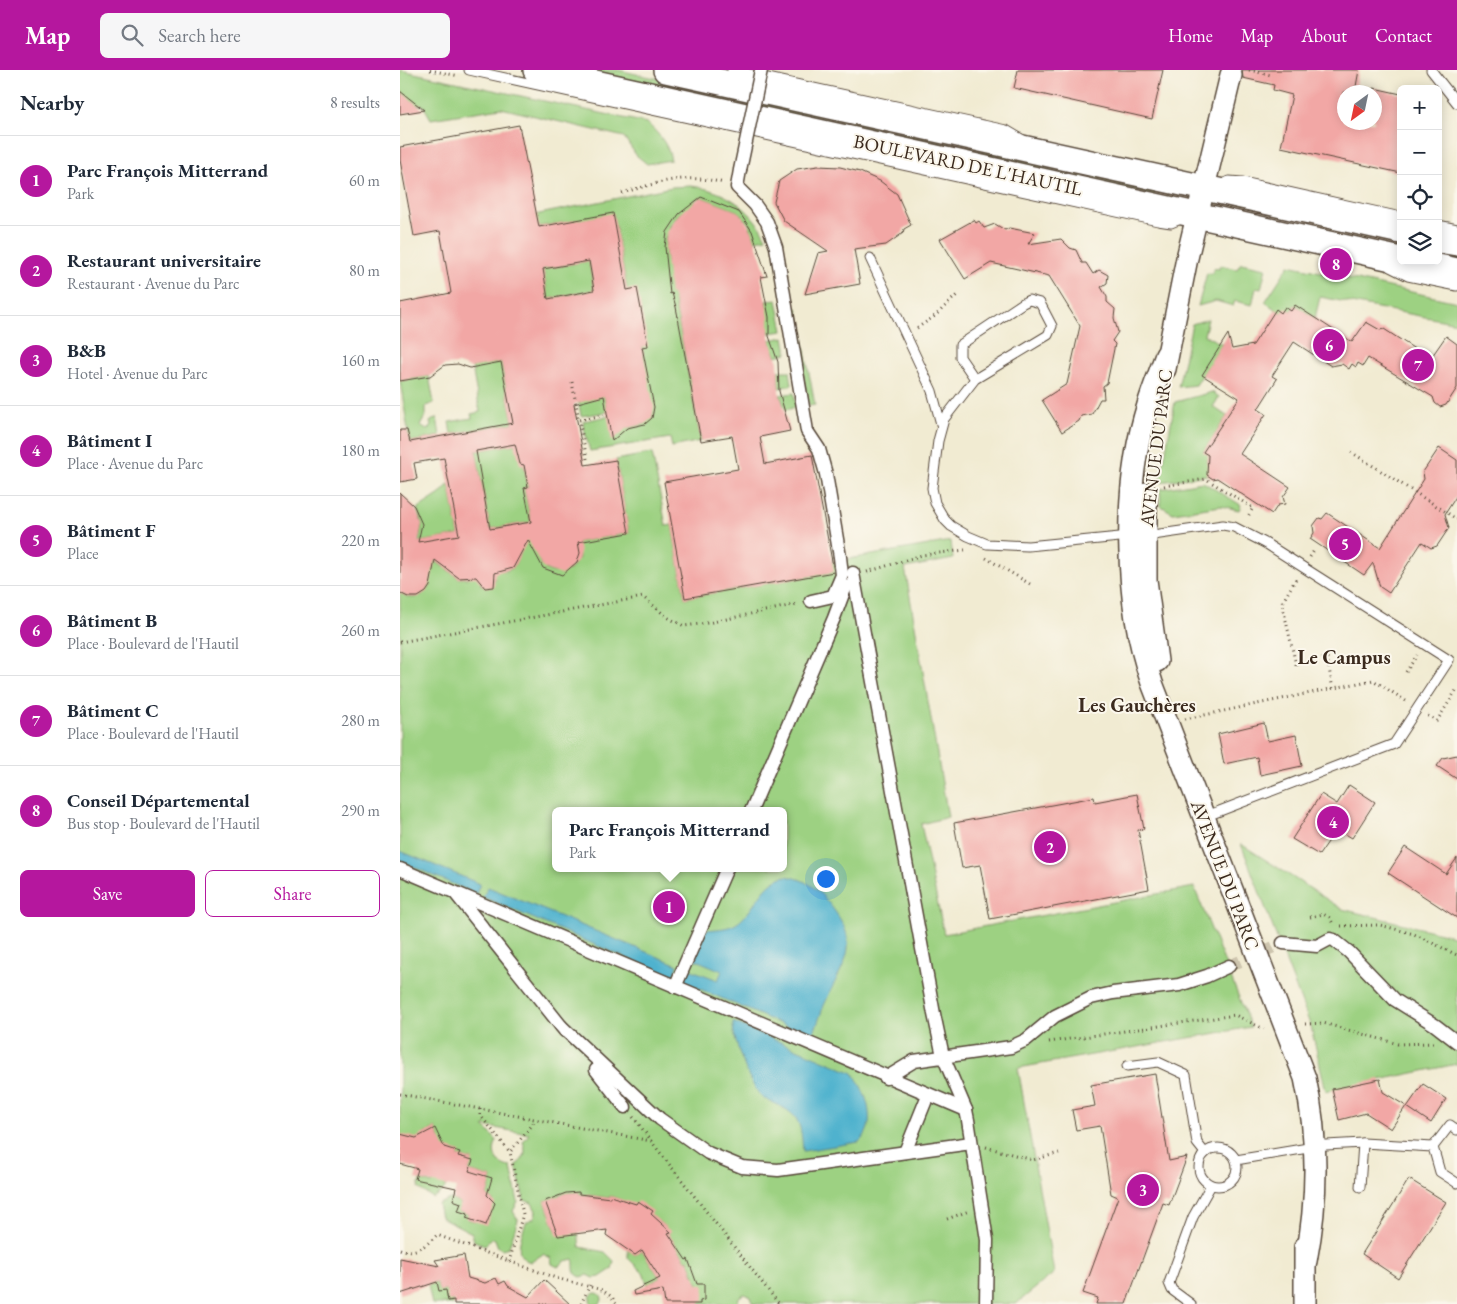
<!DOCTYPE html>
<meta charset="utf-8">
<style>
body{margin:0;font-family:"EB Garamond",serif;background:#f6f6f7;color:#1f2937}
.controls{position:absolute;right:15px;top:15px;display:grid;overflow:hidden;border-radius:8px;box-shadow:0 2px 12px #0003}
.controls button{width:45px;height:45px;display:grid;place-items:center;padding:0;border:0;border-bottom:1px solid #e0e1e3;background:#fff;color:#1f2937;font:25px sans-serif}
.compass{position:absolute;left:937px;top:15px;width:45px;height:45px;border-radius:50%;background:#fff;box-shadow:0 2px 12px #0003;rotate:213deg}
.you{position:absolute;left:425px;top:808px;width:18px;height:18px;margin:-12px;border:4px solid #fff;border-radius:50%;background:#1a73e8;box-shadow:0 0 0 8px #1a73e833}
.badge{display:grid;place-items:center;width:32px;height:32px;border-radius:50%;background:#b5179e;color:#fff;font-size:16px;font-weight:700}
.pin{position:absolute;translate:-50% -50%;border:2px solid #fff;box-shadow:0 1px 5px #0006}
.popup{position:absolute;left:152px;top:737px;width:235px;height:65px;box-sizing:border-box;display:grid;place-content:center;border-radius:8px;background:#fff;filter:drop-shadow(0 1px 4px #0005);font-size:16px;white-space:nowrap;color:#747a83}
.popup b{font-size:19px;color:#1f2937}
.popup::after{content:'';position:absolute;left:50%;top:100%;margin-left:-10px;border:10px solid transparent;border-top-color:#fff}
.list{margin:0;padding:0;list-style:none}
h2{display:flex;justify-content:space-between;align-items:center;height:65px;margin:0;padding:0 20px;font-size:21px}
h2 small{font-size:16px;font-weight:400;color:#747a83}
.list li{display:grid;grid-template-columns:32px 1fr auto;gap:15px;align-items:center;box-sizing:border-box;height:90px;padding:0 20px;border-top:1px solid #e0e1e3}
.list b{display:block;font-size:19px;white-space:nowrap}
.list p{margin:0;font-size:16px;white-space:nowrap;color:#747a83}
.list em{font-size:16px;font-style:normal;color:#747a83}
.actions{display:flex;gap:10px;padding:15px 20px}
.actions a{flex:1;padding:11px 0;border:1px solid #b5179e;border-radius:8px;text-align:center;font-size:18px;color:#b5179e}
.actions .main{background:#b5179e;color:#fff}
.icon{flex:none;width:28px;height:28px;fill:none;stroke:currentColor;stroke-width:2;stroke-linecap:round;stroke-linejoin:round}
.map{position:relative;flex:none;width:1057px;height:1234px;overflow:hidden}
header{display:flex;align-items:center;gap:30px;box-sizing:border-box;height:70px;padding:0 25px;background:#b5179e;color:#fff}
header strong{font-size:24px}
nav{display:flex;gap:28px;margin-inline-start:auto;font-size:18px}
.search{width:350px;height:45px;background:#f6f6f7;display:flex;align-items:center;gap:12px;box-sizing:border-box;padding:0 18px;border-radius:8px;color:#747a83;font-size:19px}
main{display:flex}
aside{flex:1;background:#fff}
.map>svg:first-child{display:block}
</style>
<header>
<strong>Map</strong>
<div class="search"><svg class="icon" aria-label="search" viewBox="0 0 24 24"><circle cx="10" cy="10" r="6"/><path d="M15 15l6 6"/></svg>Search here</div>
<nav><a>Home</a><a>Map</a><a>About</a><a>Contact</a></nav>
</header>
<main>
<aside>
<h2>Nearby<small>8 results</small></h2>
<ul class="list">
<li><span class="badge">1</span><div><b>Parc François Mitterrand</b><p>Park</p></div><em>60 m</em></li>
<li><span class="badge">2</span><div><b>Restaurant universitaire</b><p>Restaurant · Avenue du Parc</p></div><em>80 m</em></li>
<li><span class="badge">3</span><div><b>B&amp;B</b><p>Hotel · Avenue du Parc</p></div><em>160 m</em></li>
<li><span class="badge">4</span><div><b>Bâtiment I</b><p>Place · Avenue du Parc</p></div><em>180 m</em></li>
<li><span class="badge">5</span><div><b>Bâtiment F</b><p>Place</p></div><em>220 m</em></li>
<li><span class="badge">6</span><div><b>Bâtiment B</b><p>Place · Boulevard de l'Hautil</p></div><em>260 m</em></li>
<li><span class="badge">7</span><div><b>Bâtiment C</b><p>Place · Boulevard de l'Hautil</p></div><em>280 m</em></li>
<li><span class="badge">8</span><div><b>Conseil Départemental</b><p>Bus stop · Boulevard de l'Hautil</p></div><em>290 m</em></li>
</ul>
<div class="actions"><a class="main">Save</a><a>Share</a></div>
</aside>
<div class="map">
<svg width="1057" height="1234" viewBox="0 0 1057 1234">
<rect width="100%" height="100%" fill="#fbf7ec"/>
<filter id="ink" filterUnits="userSpaceOnUse"><feTurbulence type="fractalNoise" baseFrequency=".02" numOctaves="2"/><feDisplacementMap in="SourceGraphic" scale="10" xChannelSelector="R" yChannelSelector="G"/><feConvolveMatrix kernelMatrix="1 2 1 2 8 2 1 2 1" color-interpolation-filters="sRGB"/></filter>
<filter id="wash" filterUnits="userSpaceOnUse"><feTurbulence type="fractalNoise" baseFrequency=".0096" numOctaves="4" result="noise"/><feDisplacementMap in="SourceGraphic" scale="20" xChannelSelector="R" yChannelSelector="G"/><feGaussianBlur stdDeviation="1.12" result="paint"/><feColorMatrix in="noise" values="0 0 0 0 0 0 0 0 0 0 0 0 0 0 0 0 0 1.4 0 .05"/><feComposite in="paint" operator="in"/></filter>
<g filter="url(#wash)">
<rect width="100%" height="100%" fill="#f1ebd2"/>
<!-- green -->
<g fill="#9dd182" stroke="#6c7e50" fill-rule="evenodd">
<path d="M0,0L247,53C259,64 268,74 271,90L247,94L236,85L224,67L101,38L31,49L23,35H17L0,21Z"/>
<path d="M180,0H218L756,118L754,126Z"/>
<path d="M291,116C324,120 351,137 366,168L355,170L349,154L339,142L301,127L296,129L292,136L279,144L271,154L265,169L266,186L301,371L272,377L270,368L190,381L183,355L184,351L208,346L219,365L222,359L245,354L253,344L242,277L230,235L213,144L120,160L105,151L272,117Z"/>
<path d="M189,191L194,220L148,229L143,199Z"/>
<path d="M841,193L866,198L861,219L856,218L852,235L835,231L833,236L816,231L798,236L807,203L811,204L815,198L819,199L820,195L837,199Z"/>
<path d="M889,195L1057,232V253L920,227L915,248L895,235L891,241L881,243L865,232Z"/>
<path d="M377,230L383,261L369,263L366,231Z"/>
<path d="M397,238L415,335L409,336L391,239Z"/>
<path d="M808,249L804,265L822,274L796,315L778,317L792,254Z"/>
<path d="M384,267L387,283L376,286L370,270Z"/>
<path d="M101,292L113,353L51,364L49,352L72,348L71,344L80,342L72,297Z"/>
<path d="M378,301H390L392,315L379,318Z"/>
<path d="M29,306L34,333L26,336V345L20,356L27,360L31,356L30,352L37,347L40,366L10,372L0,311Z"/>
<path d="M175,310L204,326L207,342L181,346Z"/>
<path d="M812,322L819,327L813,337L827,346L804,381L809,386L807,393L811,396L807,405L761,412V406L775,332Z"/>
<path d="M394,323L396,337L386,340L380,325Z"/>
<path d="M115,374L124,395L128,417L124,418L131,452L90,459L76,381Z"/>
<path d="M252,383L266,456L272,455L285,528L433,502L432,492L551,471L553,489L505,498L548,747L521,754L544,864L794,817L851,957L618,998L654,1203L616,1234H353L351,1227L344,1224L339,1227L338,1234H300L298,1215L288,1189L286,1190L268,1164L270,1162C250,1142 237,1135 210,1126V1128L179,1124V1122L159,1124L160,1126L145,1131L156,1161L171,1156L178,1163L180,1177L205,1182L214,1191L212,1199L200,1207L194,1208L188,1205L181,1207C170,1202 176,1196 173,1189L165,1191L158,1197L152,1194L151,1188L143,1184L131,1192C111,1187 122,1166 126,1152L134,1148L136,1141L132,1133L124,1130L116,1095C125,1089 127,1082 123,1072L129,1064L84,1056L97,1071C90,1083 97,1096 111,1097L118,1132L113,1141L118,1150L109,1177L102,1179L98,1177L95,1169L92,1168L85,1175L74,1171L72,1163L41,1147L38,1134L50,1129L61,1133L58,1141L68,1144L67,1149L75,1151L95,1133L87,1125L92,1108L69,1101L72,1090L58,1086L59,1082L37,1078L40,1069L35,1058L24,1064L21,1073L0,1067V522C11,532 22,528 30,516L20,480L59,508H67L79,502L81,515L91,517L95,509L91,500L106,501L113,498L132,459C137,484 137,512 171,499L179,488L178,472L229,463L216,390ZM155,741H383V798H155Z"/>
<path d="M803,412L841,435L839,440L821,436L773,443L761,436L760,419Z"/>
<path d="M49,414L59,465L19,472L22,454L17,439L40,424Z"/>
<path d="M841,774L942,839L1057,867V994L926,1021L911,957Z"/>
<path d="M35,1105L48,1108L44,1120L33,1128L18,1118L20,1110L32,1114Z"/>
<path d="M228,1179L235,1185L242,1180L260,1208L252,1212L254,1217L249,1218L243,1203L228,1188Z"/>
<path d="M37,1213L39,1221L46,1220L54,1234H32L28,1215Z"/>
<circle cx="196" cy="1229" r="6"/>
</g>
<!-- water -->
<g fill="#50b2ce" stroke="#466e76">
<path d="M0,781L80,814L76,824L0,791Z"/>
<path d="M385,806C403,808 416,817 427,831C464,876 445,887 426,931C420,943 418,956 411,967L284,912L289,899L318,910L322,901L294,889L306,860C315,859 326,859 334,855C356,843 359,813 385,806Z"/>
<path d="M88,817L278,895L273,908L83,827Z"/>
<path d="M333,952L453,1003C466,1022 479,1054 459,1072L403,1081C402,1071 402,1056 395,1047C387,1037 372,1034 362,1027C351,1019 331,965 333,952Z"/>
</g>
<g id="blocks">
<!-- building -->
<g fill="#f2a7a5" fill-rule="evenodd">
<path d="M618,0H763L752,49L614,18Z"/>
<path d="M842,0H959L955,22H944V52H974V18L1001,24V103L881,77L892,25L873,20L874,15L843,8Z"/>
<path d="M0,21L24,40L0,44Z"/>
<path d="M119,55L139,157L213,143L227,220L237,218L248,276L242,277L254,337L252,348L245,354L227,358L212,371L204,326L174,334L185,395L216,390L229,463L178,472L180,483L177,492L162,505L143,498L128,470L113,498L95,503L94,517L85,518L76,507L59,508L35,490L30,516L26,522L18,527H8L0,523V423L14,436L22,454L18,472L59,465L44,388L14,393L17,409L0,412V360H7L10,372L113,353L101,292L70,298L58,294L45,295L30,306L0,311V233L51,223L40,161L14,166L0,90V77ZM189,191L194,220L148,229L143,199ZM115,374L120,394L124,395L128,417L124,418L131,452L90,459L76,381Z"/>
<path d="M418,96L440,97L460,102L480,111L497,124L511,155L504,159L503,163L486,175L454,179L460,214L405,224L418,183L428,181L384,151L374,132L379,111L397,99Z"/>
<path d="M301,127L339,142L352,161L367,206L361,207L369,247V266L378,292L379,321L390,361L360,367L365,394L412,385L434,502L285,528L264,412L338,399L332,366L301,371L276,237L272,223L270,224L265,177L267,162L279,144Z"/>
<path d="M574,150L576,153L579,151L584,158L595,154L605,160L609,158L635,163L628,174L661,169L670,178L676,180L682,193H686L693,204L699,200L708,205L707,213L701,217L707,227V232L715,239L714,248L718,262L712,271L715,274L707,313L703,316L704,329H700L692,344L681,346L679,351L662,362L642,330L667,314L680,256L649,206L591,193L565,209L540,169Z"/>
<path d="M895,235L952,272L966,252L980,260L984,259L1030,289L1046,266L1057,274V318L1046,335L1040,337L1035,333L1033,327L968,288L963,296L958,293L956,297L952,294L949,299L942,294L931,296L894,272L872,306L877,309L858,339L866,344L840,384L890,417L883,427L885,434L878,435L872,444L817,408L813,409L807,405L808,385L803,382L839,328L802,305L828,264L832,279L853,275L876,239L881,243L885,237L891,241Z"/>
<path d="M1039,378L1057,390V425L1045,444L1049,458L1037,476L1031,478L1022,472L989,523L980,517L973,493L964,505L910,469L914,463L913,456L919,448L922,449L927,443L980,478L1024,409L1023,402Z"/>
<path d="M864,653L868,671L896,665L902,696L860,705L857,687L824,694L818,664Z"/>
<path d="M1057,685V709L1037,696L1043,688Z"/>
<path d="M949,715L975,732L952,768L937,759L919,785L892,769L921,724L937,734Z"/>
<path d="M737,724L744,759L738,760L749,819L590,849L580,795L562,798L554,753L684,729L694,727L695,732Z"/>
<path d="M1005,777L1046,804L1057,788V848L988,803Z"/>
<path d="M755,1004L769,1091L787,1087L769,1135L763,1133L726,1234H696L698,1228L683,1223L718,1127L711,1124L700,1056L676,1060L672,1040L695,1036L691,1015Z"/>
<path d="M980,1009L983,1022L1006,1036L991,1059L966,1043L939,1050L932,1019Z"/>
<path d="M1023,1014L1046,1029L1031,1053L1007,1037Z"/>
<path d="M35,1058L44,1077L60,1082L58,1086L73,1090L69,1101L92,1108L87,1125L95,1133L86,1155L66,1148L68,1144L58,1141L61,1133L53,1130L56,1118L15,1109L18,1099L0,1094V1064L16,1068Z"/>
<path d="M1009,1109L1046,1132L998,1208L962,1184Z"/>
<path d="M179,1122V1124L210,1128V1126L236,1134L238,1131L253,1141L251,1144L271,1162L268,1163L286,1190L288,1189L297,1214H304V1230L300,1231V1234H265L263,1220L234,1225L233,1221L260,1208L242,1180L235,1185L206,1165L207,1160L158,1166L145,1131L166,1123Z"/>
<path d="M64,1185L68,1208L85,1213L96,1208L99,1214L105,1211L108,1216L128,1227L144,1210L170,1234H54V1230L48,1231L46,1220L39,1221L37,1212L0,1224V1188L39,1196L35,1190Z"/>
</g>
</g>
</g>
<g filter="url(#ink)">
<use href="#blocks" fill-opacity="0" stroke="#564739" stroke-width="1"/>
<g fill="none" stroke-linecap="round" stroke-linejoin="round">
<!-- pedestrian-tunnel -->
<path stroke="#cdc4ae" stroke-width="12" stroke-dasharray="12 6" stroke-linecap="butt" d="M829,896L883,873"/>
<defs>
<g id="service">
<path d="M69,0L758,151L771,153L783,148"/>
<path d="M332,0L606,60L623,70"/>
<path d="M1031,0L1057,33"/>
<path d="M819,116L829,111L843,112L1001,147"/>
<path d="M1038,155L1057,159"/>
<path d="M470,188L532,321L541,354"/>
<path d="M990,197L1008,206L1057,216"/>
<path d="M575,309L560,287V275L623,233L629,230L640,233L652,256L648,265L575,309L544,349L538,371L532,418L535,433L545,450L551,456L568,466L587,474L628,476L730,466"/>
<path d="M746,466L823,455L834,457L865,473L1049,590L994,674L804,747"/>
<path d="M727,996L758,992L786,1005L797,1073L805,1083"/>
<path d="M1033,1077L1050,1055L1057,1060"/>
<circle cx="818" cy="1097" r="19"/>
<path d="M836,1090L926,1075L963,1073L1033,1077L1040,1102L1057,1113"/>
<path d="M960,1117L963,1073"/>
<path d="M791,1234L772,1220L769,1213L793,1147L811,1115"/>
</g>
<g id="pedestrian">
<path d="M340,100L337,117L355,135L367,152L376,177L407,361L419,379L426,404L440,487L442,505L433,526L411,531"/>
<path d="M453,503L534,944L543,986L566,1040L568,1050L587,1170L586,1234"/>
<path d="M351,741L434,548L446,516"/>
<path d="M0,799L566,1040"/>
<path d="M56,824L165,961"/>
<path d="M883,873L917,876L930,869L934,870L949,882L995,930L1035,955L1057,972"/>
<path d="M275,917L327,798"/>
<path d="M161,956L260,1049L308,1083L342,1097L378,1100L571,1073"/>
<path d="M196,1000L225,1037"/>
<path d="M486,1008L514,991L611,977L626,970L655,946L691,928L713,923L779,915L807,906L829,896"/>
<path d="M505,1082L528,1025"/>
</g>
<g id="tertiary">
<path d="M766,285C760,302 753,318 748,335C722,417 724,533 752,613L905,1008C919,1070 918,1129 906,1191"/>
<path d="M765,299L787,188L831,5"/>
<path d="M746,423V510L757,591"/>
<path d="M905,1177V1234"/>
</g>
<g id="secondary">
<path d="M136,0L1001,190"/>
<path d="M266,0L1001,161"/>
<path d="M1038,170L1057,173"/>
<path d="M1009,191L1057,201"/>
</g>
</defs>
<!-- service casing -->
<use href="#service" stroke="#564739" stroke-width="11"/>
<!-- pedestrian casing -->
<use href="#pedestrian" stroke="#564739" stroke-width="15"/>
<!-- tertiary casing -->
<use href="#tertiary" stroke="#564739" stroke-width="24"/>
<!-- secondary casing -->
<use href="#secondary" stroke="#564739" stroke-width="28"/>
<!-- path -->
<g stroke="#564739" stroke-width="3" stroke-dasharray="1 4" stroke-linecap="butt">
<path d="M30,0L59,6"/>
<path d="M849,0L871,5"/>
<path d="M222,123C260,112 284,103 324,113"/>
<path d="M517,258L535,246L558,224"/>
<path d="M172,312L179,350"/>
<path d="M951,382L1057,449"/>
<path d="M187,389L179,350L204,345"/>
<path d="M764,416L806,409L853,438L847,448"/>
<path d="M910,487L915,479"/>
<path d="M586,488L630,514"/>
<path d="M467,502L522,485L565,480"/>
<path d="M0,572L243,527L267,547L284,556L308,553L398,534"/>
<path d="M912,591L927,588L933,619"/>
<path d="M896,595L882,533L897,507"/>
<path d="M1006,602L1017,585"/>
<path d="M1028,646L1037,651L1057,619"/>
<path d="M785,649L973,610L1006,631"/>
<path d="M910,847L923,844L930,848L933,854"/>
<path d="M941,856L980,855L1014,864L1057,885"/>
<path d="M905,954L923,953L998,974L1033,973"/>
<path d="M649,972L835,945L864,959"/>
<path d="M0,1024L251,1071L379,1234"/>
<path d="M80,1039V1045L110,1082"/>
<path d="M233,1047L251,1070"/>
<path d="M586,1077L633,1090L659,1083"/>
<path d="M547,1149L569,1141"/>
<path d="M0,1179C15,1185 27,1175 37,1165L156,1208L202,1220L212,1227L216,1234"/>
<path d="M109,1192L123,1144L110,1082L133,1054L134,1049"/>
<path d="M181,1234L190,1215"/>
</g>
<!-- service -->
<use href="#service" stroke="#fff" stroke-width="9"/>
<!-- pedestrian -->
<use href="#pedestrian" stroke="#fff" stroke-width="12"/>
<!-- tertiary -->
<use href="#tertiary" stroke="#fff" stroke-width="21"/>
<!-- secondary -->
<use href="#secondary" stroke="#fff" stroke-width="25"/>
<defs>
<path id="pedestrian-bridge" d="M340,100L361,0"/>
</defs>
<!-- pedestrian-bridge casing -->
<use href="#pedestrian-bridge" stroke="#564739" stroke-width="15" stroke-linecap="butt"/>
<!-- pedestrian-bridge -->
<use href="#pedestrian-bridge" stroke="#fff" stroke-width="12"/>
</g>
</g>
<g text-anchor="middle" dominant-baseline="central" stroke-width="4" stroke-linejoin="round" paint-order="stroke">
<!-- street labels -->
<g font-size="19" fill="#3b2a1e" stroke="#fbf7ec">
<text transform="translate(568 95) rotate(12)">BOULEVARD DE L'HAUTIL</text>
<text transform="translate(756 378) rotate(-83)">AVENUE DU PARC</text>
<text transform="translate(825 805) rotate(69)">AVENUE DU PARC</text>
</g>
<!-- neighbourhood labels -->
<g font-size="20" font-weight="bold" fill="#3b2a1e" stroke="#fbf7ec">
<text x="944" y="587">Le Campus</text>
<text x="737" y="635">Les Gauchères</text>
</g>
</g>
</svg>
<div class="controls">
<button>+</button>
<button>−</button>
<button><svg class="icon" aria-label="locate" viewBox="0 0 24 24"><circle cx="12" cy="12" r="6"/><path d="M12 2v4M12 18v4M2 12h4M18 12h4"/></svg></button>
<button><svg class="icon" aria-label="layers" viewBox="0 0 24 24"><path d="M12 4l9 5-9 5-9-5zM3 14l9 5 9-5"/></svg></button>
</div>
<svg class="compass" viewBox="-18 -18 36 36"><path d="M0-13l5 13h-10z" fill="#e53935"/><path d="M0 13l5-13h-10z" fill="#747a83"/></svg>
<div class="you"></div>
<div class="pin badge" style="left:269px;top:837px">1</div>
<div class="popup"><b>Parc François Mitterrand</b>Park</div>
<div class="pin badge" style="left:650px;top:777px">2</div>
<div class="pin badge" style="left:743px;top:1120px">3</div>
<div class="pin badge" style="left:933px;top:752px">4</div>
<div class="pin badge" style="left:945px;top:474px">5</div>
<div class="pin badge" style="left:929px;top:275px">6</div>
<div class="pin badge" style="left:1018px;top:295px">7</div>
<div class="pin badge" style="left:936px;top:194px">8</div>
</div>
</main>
